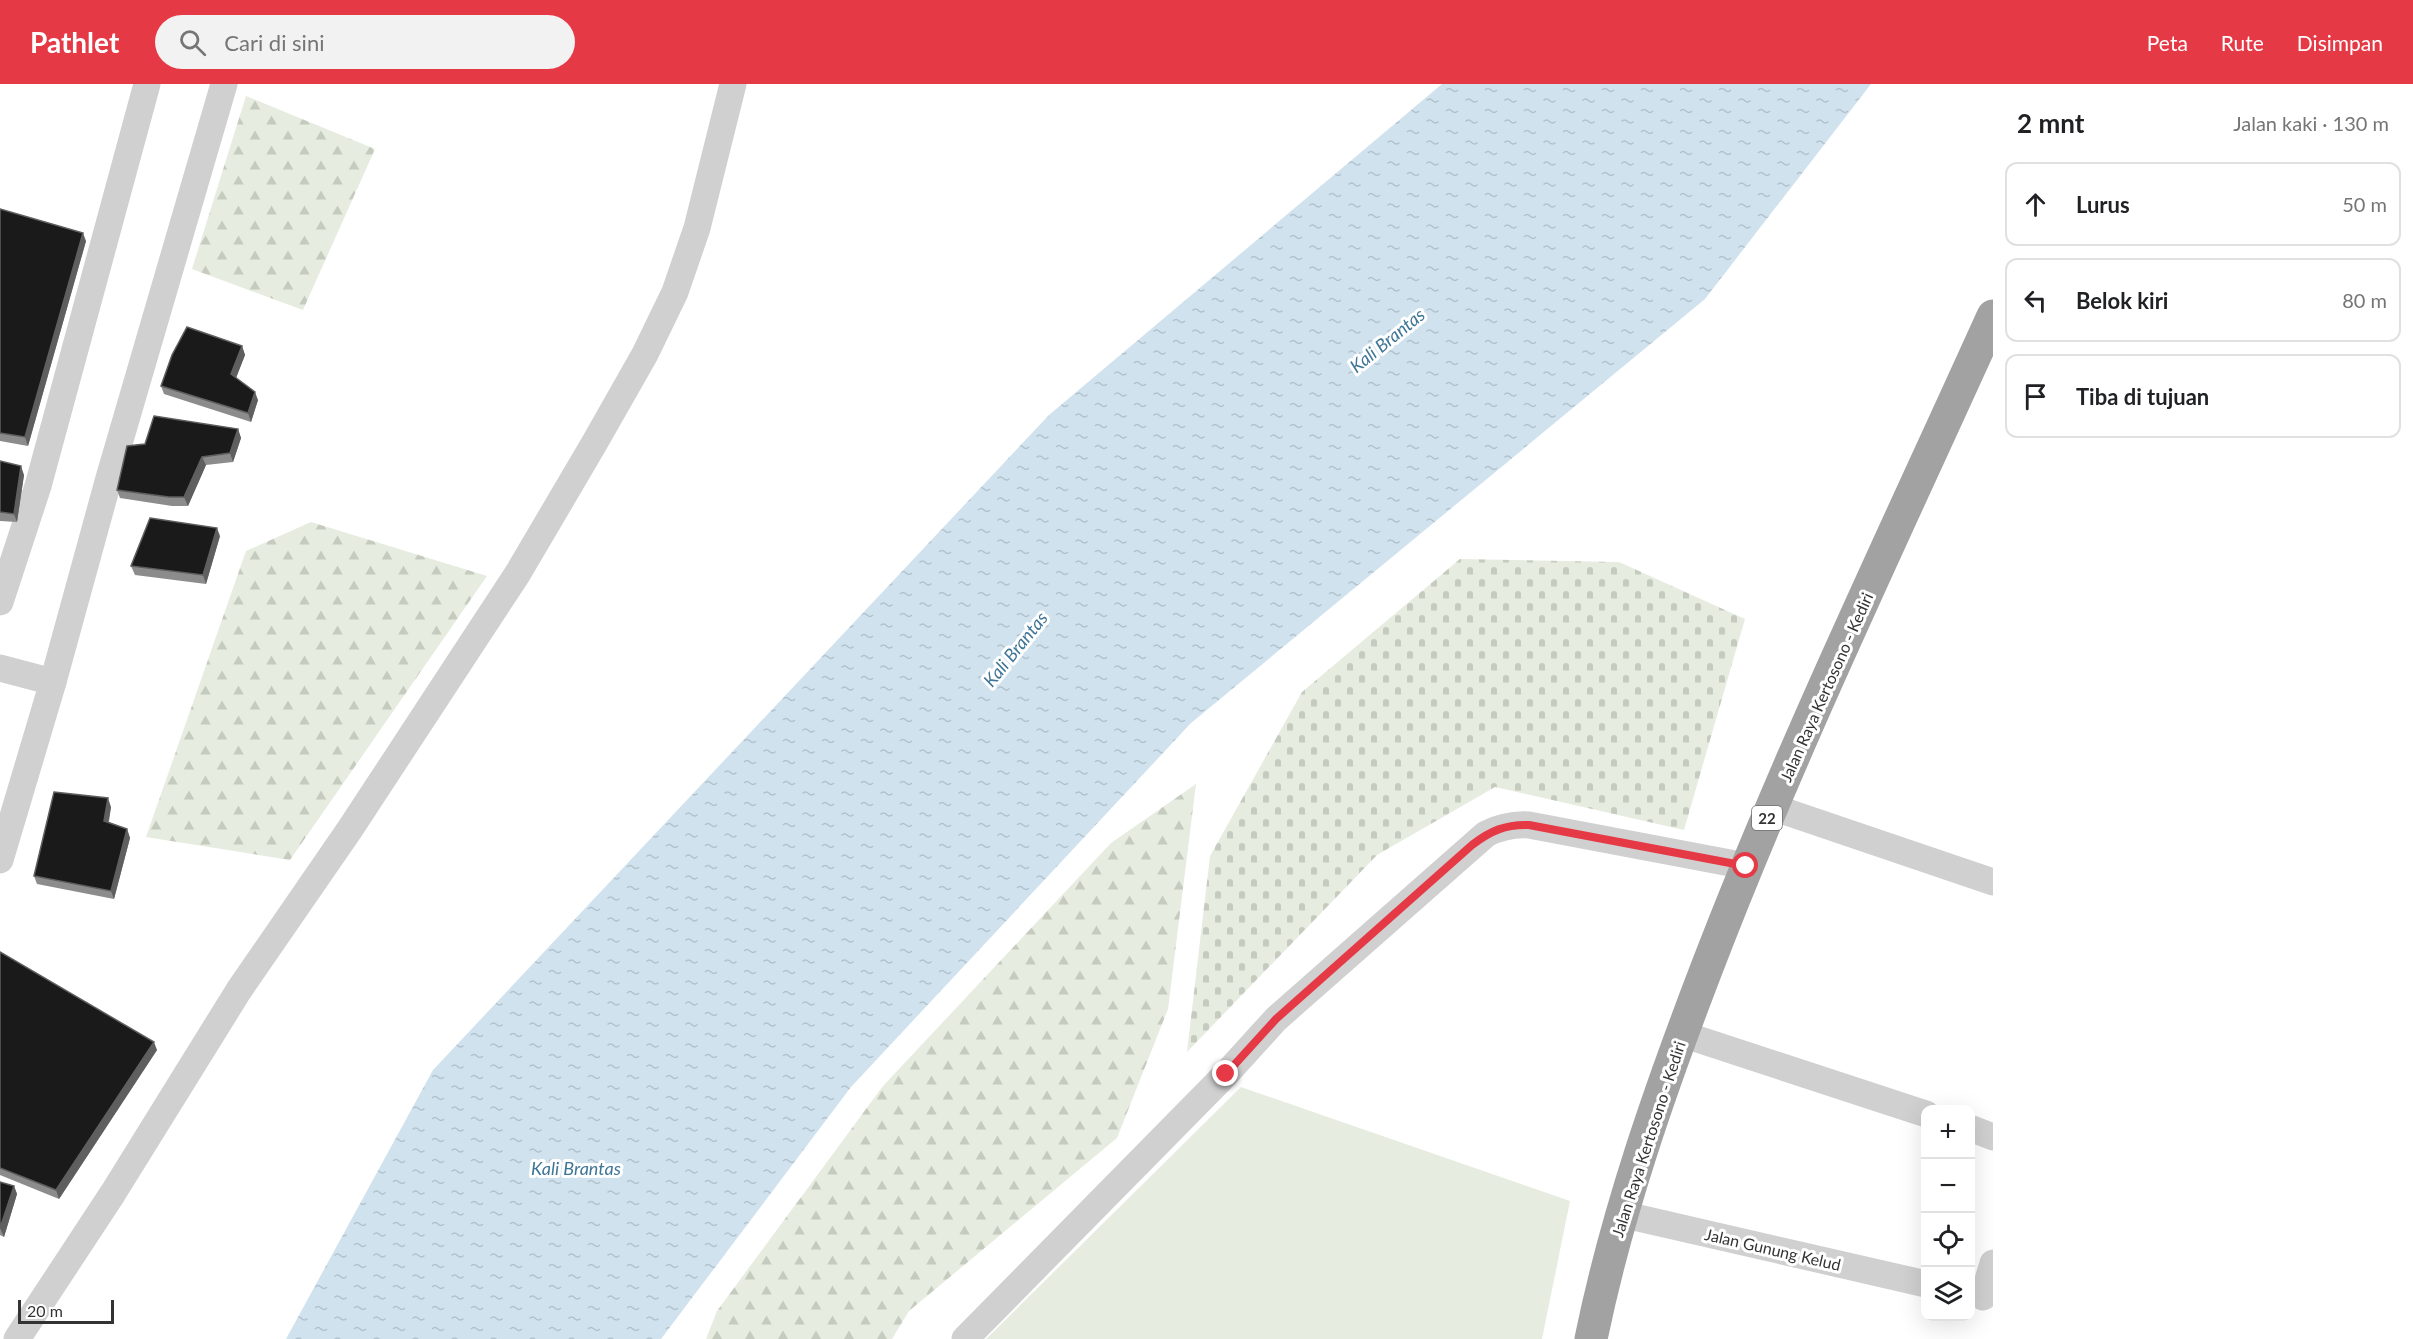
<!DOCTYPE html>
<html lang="id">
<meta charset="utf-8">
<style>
body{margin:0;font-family:Lato,sans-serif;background:#f2f2f2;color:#202124}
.controls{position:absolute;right:18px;bottom:18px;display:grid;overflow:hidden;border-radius:12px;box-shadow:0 6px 24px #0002}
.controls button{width:54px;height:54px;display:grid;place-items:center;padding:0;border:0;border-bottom:2px solid #e0e0e0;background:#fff;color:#202124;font:30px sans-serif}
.scale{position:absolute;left:18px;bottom:15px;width:96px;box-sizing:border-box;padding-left:6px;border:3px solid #333;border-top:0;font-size:16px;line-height:21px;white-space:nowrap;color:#333;-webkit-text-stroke:4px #fff;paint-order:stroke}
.stop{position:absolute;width:18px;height:18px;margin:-14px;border:4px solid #e63946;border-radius:50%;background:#fff}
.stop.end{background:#e63946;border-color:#fff;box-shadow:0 2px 6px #0008}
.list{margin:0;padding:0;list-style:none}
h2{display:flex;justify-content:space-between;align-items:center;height:78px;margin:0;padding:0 24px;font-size:26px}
h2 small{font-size:20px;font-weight:400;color:#757577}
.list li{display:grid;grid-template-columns:39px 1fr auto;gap:18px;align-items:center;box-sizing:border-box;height:84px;margin:0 12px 12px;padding:0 12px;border:2px solid #e0e0e0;border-radius:12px}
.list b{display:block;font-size:22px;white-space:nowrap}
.list em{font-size:20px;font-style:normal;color:#757577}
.icon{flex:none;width:33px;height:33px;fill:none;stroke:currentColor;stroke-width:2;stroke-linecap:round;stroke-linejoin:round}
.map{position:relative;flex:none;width:1993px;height:1255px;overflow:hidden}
header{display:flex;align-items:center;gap:36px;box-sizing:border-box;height:84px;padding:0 30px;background:#e63946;color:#fff}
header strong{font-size:28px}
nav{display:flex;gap:33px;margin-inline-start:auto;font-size:21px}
.search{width:420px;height:54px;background:#f2f2f2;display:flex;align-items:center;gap:15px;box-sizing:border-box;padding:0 21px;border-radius:33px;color:#757577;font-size:22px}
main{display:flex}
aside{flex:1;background:#fff}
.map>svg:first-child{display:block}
</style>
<header>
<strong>Pathlet</strong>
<div class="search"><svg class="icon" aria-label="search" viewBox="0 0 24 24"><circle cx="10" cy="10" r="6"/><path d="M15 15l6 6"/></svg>Cari di sini</div>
<nav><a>Peta</a><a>Rute</a><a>Disimpan</a></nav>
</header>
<main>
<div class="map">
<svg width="1993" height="1255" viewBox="0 0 1993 1255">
<defs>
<pattern id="forest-firs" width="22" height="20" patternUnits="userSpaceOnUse" patternTransform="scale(1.5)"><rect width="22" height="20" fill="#e6ecdf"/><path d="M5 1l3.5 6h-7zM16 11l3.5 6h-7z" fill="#c6cbc0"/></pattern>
<pattern id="cemetery-stones" width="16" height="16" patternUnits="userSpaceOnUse" patternTransform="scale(1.5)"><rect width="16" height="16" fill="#e6ecdf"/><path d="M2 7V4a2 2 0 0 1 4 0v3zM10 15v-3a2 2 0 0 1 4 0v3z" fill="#c6cbc0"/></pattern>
<pattern id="water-ripples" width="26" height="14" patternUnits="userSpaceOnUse" patternTransform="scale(1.5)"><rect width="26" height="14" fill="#cfe2ee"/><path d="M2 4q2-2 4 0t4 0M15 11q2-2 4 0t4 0" fill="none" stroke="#b2c2cd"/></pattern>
</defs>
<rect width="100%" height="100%" fill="#fff"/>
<!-- green -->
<path fill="#e6ecdf" d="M1241,1003L1570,1117L1542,1255H986Z"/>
<!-- forest -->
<g fill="url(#forest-firs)">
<path d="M246,12L375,65L303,226L192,185Z"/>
<path d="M311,438L487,492L290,776L146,753L246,467Z"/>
<path d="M1196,700L1168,925L1117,1054L909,1227L892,1255H706L717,1227L883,1002L1111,759Z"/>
</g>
<!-- cemetery -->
<path fill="url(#cemetery-stones)" d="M1460,475L1619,478L1745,535L1684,746L1495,703L1377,771L1187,968L1210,772L1302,608Z"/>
<!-- water -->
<path fill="url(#water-ripples)" d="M1442,0H1871L1705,215L1191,639L851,1003L661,1255H286L433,986L1049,331Z"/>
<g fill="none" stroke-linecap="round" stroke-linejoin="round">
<!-- minor -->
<g stroke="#d0d0d0" stroke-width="27">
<path d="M0,518L38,402L147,0"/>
<path d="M0,584L53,598"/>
<path d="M1772,723L1993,798"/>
<path d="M0,776L53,598L109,394L224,0"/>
<path d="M1682,950L1926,1030"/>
<path d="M1970,1044L1993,1053"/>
<path d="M1621,1130L1926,1200"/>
<path d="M1983,1213L1993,1179"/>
<path d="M17,1255L113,1109L239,906L350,745L518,489L595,358L645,270L675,208L697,144L733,0"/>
<path d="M965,1255L1226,990L1276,935L1486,750C1500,743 1513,740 1529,741L1746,782"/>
</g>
<!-- trunk -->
<path stroke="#a2a2a2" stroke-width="33" d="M1591,1255C1617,1128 1660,1006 1706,886C1791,664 1895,449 1993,232"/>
</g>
<!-- wall -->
<g fill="#8c8c8c">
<path d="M0,125L86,157L28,362L0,357Z"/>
<path d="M242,262L245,271L236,294L258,316L251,338L164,310L161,302Z"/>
<path d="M238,345L241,354L233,378L206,381L188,422H172L120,414L117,406Z"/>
<path d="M0,377L24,391L17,438L0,437Z"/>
<path d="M220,452L206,500L135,491L131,482Z"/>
<path d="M111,723L109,738L127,745L130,754L114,815L37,800L34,792Z"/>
<path d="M0,868L157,966L59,1115L0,1091Z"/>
<path d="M0,1098L14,1102L17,1110L4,1153L0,1151Z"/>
</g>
<!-- shaded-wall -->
<g fill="#5f5f5f">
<path d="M83,149L86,157L28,362L25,353Z"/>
<path d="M242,262L245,271L234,299L231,290Z"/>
<path d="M255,308L258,316L251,338L248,329Z"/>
<path d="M238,345L241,354L233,378L230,369Z"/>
<path d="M202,373L206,381L188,422L184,413Z"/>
<path d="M21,382L24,391L17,438L14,430Z"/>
<path d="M217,444L220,452L206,500L203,491Z"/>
<path d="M108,714L111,723L107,745L104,737Z"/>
<path d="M127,745L130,754L114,815L111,807Z"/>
<path d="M154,958L157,966L59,1115L56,1106Z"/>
<path d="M14,1102L17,1110L4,1153L0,1144Z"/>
</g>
<!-- building -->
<g fill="#1a1a1a" stroke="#5f5f5f" stroke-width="1.5">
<path d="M0,125L83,149L25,353L0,349Z"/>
<path d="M187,243L242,262L231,290L255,308L248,329L161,302L172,271Z"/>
<path d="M154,332L238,345L230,369L202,373L184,413H169L117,406L127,362L145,360Z"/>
<path d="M0,377L21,382L14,430L0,428Z"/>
<path d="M150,434L217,444L203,491L131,482Z"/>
<path d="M54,708L108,714L104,737L127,745L111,807L34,792Z"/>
<path d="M0,868L154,958L56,1106L0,1084Z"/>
<path d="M0,1098L14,1102L0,1144Z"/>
</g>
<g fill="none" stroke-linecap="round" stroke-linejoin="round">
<!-- route -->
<path stroke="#e63946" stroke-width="8" d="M1226,990L1276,935L1472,761C1490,747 1506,740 1529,741L1746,782"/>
</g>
<g text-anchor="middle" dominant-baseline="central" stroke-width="6" stroke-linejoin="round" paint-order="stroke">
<!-- shield labels -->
<rect fill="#fff" stroke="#707070" stroke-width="1.5" x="1752" y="722" width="30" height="24" rx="4.5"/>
<g font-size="15" font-weight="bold" fill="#333">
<text x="1767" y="734">22</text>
</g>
<!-- street labels -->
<g font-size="16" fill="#333" stroke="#fff">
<text transform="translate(1826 603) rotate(-66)">Jalan Raya Kertosono - Kediri</text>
<text transform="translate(1648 1055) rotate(-72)">Jalan Raya Kertosono - Kediri</text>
<text transform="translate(1773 1165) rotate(13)">Jalan Gunung Kelud</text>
</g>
<!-- water labels -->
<g font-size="18" font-style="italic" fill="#3f7597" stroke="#fff">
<text transform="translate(1387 256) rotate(-39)">Kali Brantas</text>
<text transform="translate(1015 565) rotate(-51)">Kali Brantas</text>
<text x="576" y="1084">Kali Brantas</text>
</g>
</g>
</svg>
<div class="controls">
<button>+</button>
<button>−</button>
<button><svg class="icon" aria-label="locate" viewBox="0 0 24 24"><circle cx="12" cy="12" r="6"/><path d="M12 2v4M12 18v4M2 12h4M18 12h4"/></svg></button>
<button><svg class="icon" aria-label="layers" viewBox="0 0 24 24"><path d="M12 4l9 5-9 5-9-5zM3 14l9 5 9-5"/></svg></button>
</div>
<div class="scale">20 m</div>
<div class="stop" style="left:1746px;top:782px"></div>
<div class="stop end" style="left:1226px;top:990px"></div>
</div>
<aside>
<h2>2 mnt<small>Jalan kaki · 130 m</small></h2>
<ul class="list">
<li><svg class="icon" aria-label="ahead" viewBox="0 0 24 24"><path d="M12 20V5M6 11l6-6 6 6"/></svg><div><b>Lurus</b></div><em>50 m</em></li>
<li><svg class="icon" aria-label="left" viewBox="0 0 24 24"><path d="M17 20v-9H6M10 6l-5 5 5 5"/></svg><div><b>Belok kiri</b></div><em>80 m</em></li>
<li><svg class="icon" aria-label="arrive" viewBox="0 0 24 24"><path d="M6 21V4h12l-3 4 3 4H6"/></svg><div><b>Tiba di tujuan</b></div></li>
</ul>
</aside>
</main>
